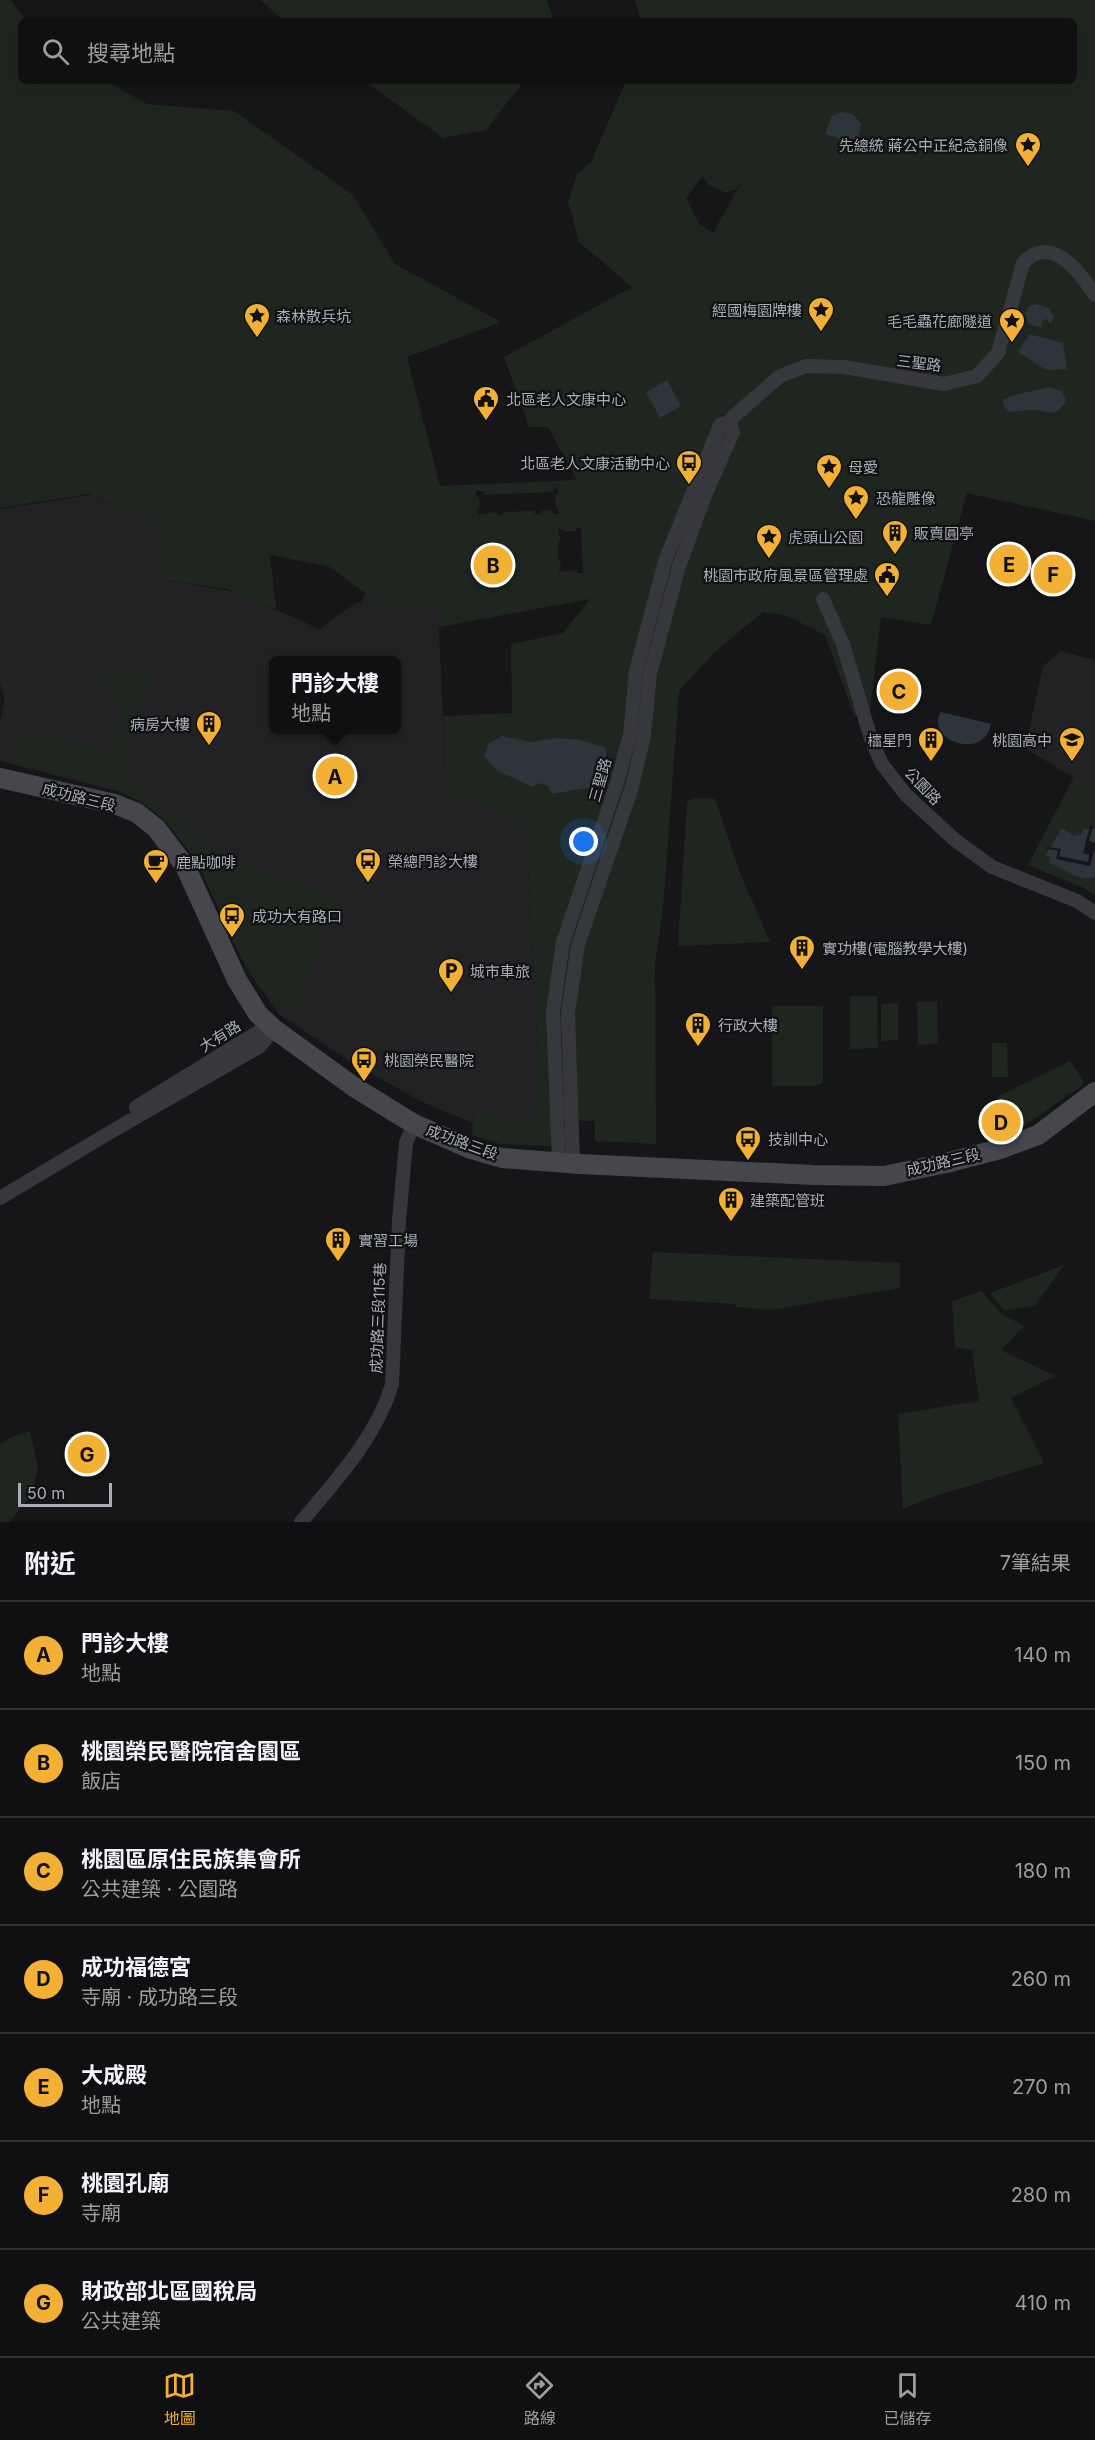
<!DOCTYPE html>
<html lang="zh-TW">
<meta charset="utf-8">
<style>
body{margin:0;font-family:Inter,"Noto Sans TC",sans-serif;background:#19191b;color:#f1f3f6}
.scale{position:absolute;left:18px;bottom:15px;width:94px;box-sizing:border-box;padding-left:6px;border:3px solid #a8adb8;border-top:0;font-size:16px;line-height:21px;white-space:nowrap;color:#a8adb8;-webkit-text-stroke:4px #111113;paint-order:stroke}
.you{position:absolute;left:584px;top:842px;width:21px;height:21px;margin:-15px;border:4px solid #fff;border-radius:50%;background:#1a73e8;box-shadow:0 0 0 9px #1a73e833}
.badge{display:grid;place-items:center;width:39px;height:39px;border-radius:50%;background:#f2b134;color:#111;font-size:20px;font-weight:700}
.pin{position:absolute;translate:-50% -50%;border:3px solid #fff;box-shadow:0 2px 6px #0006}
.popup{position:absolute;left:269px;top:656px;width:132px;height:78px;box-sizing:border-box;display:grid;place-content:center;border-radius:9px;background:#101012;filter:drop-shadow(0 2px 4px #0005);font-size:20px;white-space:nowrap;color:#9c9d9f}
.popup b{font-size:22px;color:#f1f3f6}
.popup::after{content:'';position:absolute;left:50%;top:100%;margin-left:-12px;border:12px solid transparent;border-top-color:#101012}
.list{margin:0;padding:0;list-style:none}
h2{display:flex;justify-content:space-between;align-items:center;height:78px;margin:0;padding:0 24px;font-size:26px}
h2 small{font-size:20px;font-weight:400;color:#9c9d9f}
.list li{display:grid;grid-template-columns:39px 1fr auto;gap:18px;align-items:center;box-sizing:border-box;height:108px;padding:0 24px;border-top:2px solid #303032}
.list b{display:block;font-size:22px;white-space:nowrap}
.list p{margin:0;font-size:20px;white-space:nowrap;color:#9c9d9f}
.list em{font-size:20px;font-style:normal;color:#9c9d9f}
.icon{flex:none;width:33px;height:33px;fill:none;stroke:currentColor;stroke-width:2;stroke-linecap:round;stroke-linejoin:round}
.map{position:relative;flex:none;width:1095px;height:1522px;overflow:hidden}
.search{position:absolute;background:#101012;box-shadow:0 6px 24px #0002;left:18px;right:18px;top:18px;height:66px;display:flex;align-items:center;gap:15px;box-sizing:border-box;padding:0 21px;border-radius:9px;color:#9c9d9f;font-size:22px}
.sheet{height:834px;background:#101012}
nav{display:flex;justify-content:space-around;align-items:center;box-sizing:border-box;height:84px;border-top:2px solid #303032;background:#101012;font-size:16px;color:#9c9d9f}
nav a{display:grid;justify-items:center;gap:3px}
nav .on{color:#f2b134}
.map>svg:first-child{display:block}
</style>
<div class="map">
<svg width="1095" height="1522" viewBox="0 0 1095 1522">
<rect width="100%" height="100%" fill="#161618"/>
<!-- built -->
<g fill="#222225" fill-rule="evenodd">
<path d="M90,495L163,526L155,579L231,591L320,629L357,602L438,605L446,791L526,825L538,1054V1120L474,1110L473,1123L420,1101L351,1062L280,1015L271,1003L249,972L194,857L163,819L144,804L120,792L0,761V720L5,699L0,684V509ZM274,660H397V730H274Z"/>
<path d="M1061,651L1095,660V895L1082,887L1028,865L1074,778L1025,748L1043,666Z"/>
</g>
<!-- green -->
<g fill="#1e261f" fill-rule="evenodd">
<path d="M0,0H11L26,21H21V81H106L147,104L234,111L353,195L395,264L501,322L407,357L440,486L577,480L548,427H529L504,357L632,287L579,242L568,201L577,174L591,162L626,81H1074V21H641L635,0H1095V521L967,493L931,625L881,617L870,712L854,716L825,635L787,616L763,612L715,652L679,691L663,909L655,964L656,1144L595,1141V1121L556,1120L552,1146L500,1144L472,1135L474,1109L538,1120V1054L526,825L446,791L443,716L512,713L511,644L563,633L590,599L439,627L437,605L361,602L365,593L328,566L270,555L276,610L227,589L155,579L162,526L89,494L0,508ZM702,177L709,185L726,193L735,190L741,183L713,233L699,224L686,198ZM553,489H558V494H555L556,508H559V514H553L552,510L541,511V514H535L534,511L504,512L503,515L498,516L497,512L477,515V509L480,508L479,497L476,496V491H484V495L553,492ZM576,528H581L583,573H577V570L559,572L561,560H558V541H561L558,529H564V532L576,531Z"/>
<path d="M260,0H547L554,21H284Z"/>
<path d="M365,81H524L486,130L443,138Z"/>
<path d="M99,665L152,673L125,759L137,784L214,852L340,898L298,1004L283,1013C272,999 257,986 248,970C216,915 202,842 145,804C111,782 49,773 9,763L11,740C50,735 63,738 101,749L114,743L119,714L114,690L96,678Z"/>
<path d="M1047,721L1090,746L1088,750L1045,725Z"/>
<path d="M1074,777L1095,783V895L1082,887L1028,865Z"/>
<path d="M694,798L715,799L738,868L770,942L678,946L687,802Z"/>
<path d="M877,996L878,1048L850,1049V996Z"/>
<path d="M937,1001L938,1044L918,1045L917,1002Z"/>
<path d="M898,1003V1040L881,1041V1004Z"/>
<path d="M772,1006H823V1083L815,1086H772Z"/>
<path d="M992,1043H1007L1008,1077H992Z"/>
<path d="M1070,1061L1085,1083L1023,1127L1009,1129L997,1097Z"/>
<path d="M653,1252L900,1263V1288L772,1310L736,1307V1304L649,1299Z"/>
<path d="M1064,1265L1035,1306L1004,1311L990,1293Z"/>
<path d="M981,1291L1002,1314L1024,1326L1001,1350L1055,1376L1011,1398L1044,1463L926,1499L903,1509L898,1414L979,1401L972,1350L955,1347L952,1301Z"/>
<path d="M30,1431L38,1467L31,1496L9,1522H0V1444L14,1436Z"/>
</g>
<!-- water -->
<g fill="#2c353c">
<path d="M841,112L853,114L861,124L858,140L841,139L825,134L832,116Z"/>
<path d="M1036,304L1049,308L1054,317L1050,324L1047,319L1043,320L1041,325L1042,328L1029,324L1025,314L1029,306Z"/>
<path d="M1029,334L1063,343L1067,369L1046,370L1018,352Z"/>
<path d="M667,380L681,406L660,418L646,392Z"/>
<path d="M1049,387L1062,391L1066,401C1053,421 1049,409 1029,410C1023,410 1016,412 1010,412L1004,407L1003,400C1016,392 1034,392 1049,387Z"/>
<path d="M941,712L991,724C984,762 924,740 941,712Z"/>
<path d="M502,736L530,742L557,738L580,740L606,748V775L592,787L552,794L548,786L540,783L533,787L496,770L484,756L488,744Z"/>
<path d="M1062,828L1074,836L1081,834L1084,829H1095V877C1077,883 1066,868 1049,863L1050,857L1045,856Z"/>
</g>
<!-- pier -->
<path fill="#161618" d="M1090,826H1093L1089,841L1095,843V848L1090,866L1056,859L1058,851L1046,848L1047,847L1061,849L1059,856L1088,862L1089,855L1083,853Z"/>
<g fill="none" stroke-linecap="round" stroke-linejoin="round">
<!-- street -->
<g stroke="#37383d" stroke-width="14">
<path d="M823,599L843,644L871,739L882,764L906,795L955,840L992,867L1077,901L1095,913"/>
<path d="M136,1107L258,1032L274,1029"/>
<path d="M559,1162L553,1012L563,942L617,783L630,734L636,671L665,561L720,425L730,422L733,417L780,376L806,366L844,367L944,384L977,376L998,353L1023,263C1051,233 1079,271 1095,295"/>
<path d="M573,1163L568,1013L578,945L632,787L644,736L650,674L679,566L706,493L733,432L730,422"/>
<path d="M0,1198L114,1130L259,1047L274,1029"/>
<path d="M301,1522C337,1479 375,1439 392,1385L399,1220L406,1143L414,1124"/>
</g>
<!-- secondary -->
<path stroke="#45474d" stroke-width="20" d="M0,778L115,804L137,813L156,828L185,866L237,980L258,1014L274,1029L354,1087L414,1124L471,1149L502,1158L580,1164L813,1175L884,1176L946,1163L1000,1149L1038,1135L1095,1092"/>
</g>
<!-- icons -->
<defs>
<symbol id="sight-pin" viewBox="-11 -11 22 30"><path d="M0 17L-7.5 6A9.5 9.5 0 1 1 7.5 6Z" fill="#f2b134" stroke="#111113"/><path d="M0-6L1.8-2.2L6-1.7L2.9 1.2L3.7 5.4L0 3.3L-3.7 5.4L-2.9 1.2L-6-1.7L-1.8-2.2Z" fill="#111"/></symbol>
<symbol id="civic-pin" viewBox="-11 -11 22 30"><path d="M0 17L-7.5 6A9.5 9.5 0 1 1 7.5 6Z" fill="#f2b134" stroke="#111113"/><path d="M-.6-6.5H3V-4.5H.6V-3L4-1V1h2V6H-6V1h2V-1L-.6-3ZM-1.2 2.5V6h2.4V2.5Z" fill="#111"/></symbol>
<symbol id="bus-pin" viewBox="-11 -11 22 30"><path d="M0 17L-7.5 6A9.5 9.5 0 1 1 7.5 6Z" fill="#f2b134" stroke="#111113"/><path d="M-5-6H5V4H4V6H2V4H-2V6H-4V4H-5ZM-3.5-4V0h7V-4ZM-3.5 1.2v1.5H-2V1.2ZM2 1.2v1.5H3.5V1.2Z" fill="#111"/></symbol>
<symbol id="building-pin" viewBox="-11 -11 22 30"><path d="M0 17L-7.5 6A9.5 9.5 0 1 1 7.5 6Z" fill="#f2b134" stroke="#111113"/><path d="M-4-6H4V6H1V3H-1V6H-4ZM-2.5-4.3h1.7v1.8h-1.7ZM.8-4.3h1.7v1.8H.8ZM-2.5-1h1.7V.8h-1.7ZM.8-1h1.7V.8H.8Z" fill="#111"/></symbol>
<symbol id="school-pin" viewBox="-11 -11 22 30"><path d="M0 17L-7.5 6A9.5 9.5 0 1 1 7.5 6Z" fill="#f2b134" stroke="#111113"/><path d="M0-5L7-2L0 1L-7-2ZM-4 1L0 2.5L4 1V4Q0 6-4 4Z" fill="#111"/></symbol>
<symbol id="cafe-pin" viewBox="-11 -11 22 30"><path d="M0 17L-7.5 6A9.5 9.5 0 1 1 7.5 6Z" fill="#f2b134" stroke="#111113"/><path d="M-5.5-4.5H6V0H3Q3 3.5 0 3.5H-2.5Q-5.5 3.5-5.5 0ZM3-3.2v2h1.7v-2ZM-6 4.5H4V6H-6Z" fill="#111"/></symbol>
<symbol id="parking-pin" viewBox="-11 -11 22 30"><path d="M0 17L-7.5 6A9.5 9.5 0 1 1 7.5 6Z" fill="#f2b134" stroke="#111113"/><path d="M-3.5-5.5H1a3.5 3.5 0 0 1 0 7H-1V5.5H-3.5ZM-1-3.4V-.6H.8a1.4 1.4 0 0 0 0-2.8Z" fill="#111"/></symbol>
</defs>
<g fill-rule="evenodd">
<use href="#sight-pin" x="1013" y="130" width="30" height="40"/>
<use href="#sight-pin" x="806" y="295" width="30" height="40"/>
<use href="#sight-pin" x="242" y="301" width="30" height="40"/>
<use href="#sight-pin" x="997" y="306" width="30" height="40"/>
<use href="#civic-pin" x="471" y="384" width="30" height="40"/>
<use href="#bus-pin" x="674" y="448" width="30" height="40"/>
<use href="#sight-pin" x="814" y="452" width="30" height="40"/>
<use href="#sight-pin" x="841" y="483" width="30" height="40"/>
<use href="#building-pin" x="880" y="518" width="30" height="40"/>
<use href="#sight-pin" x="754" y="522" width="30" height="40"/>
<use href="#civic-pin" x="872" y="560" width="30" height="40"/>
<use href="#building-pin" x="194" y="709" width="30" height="40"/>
<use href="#building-pin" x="916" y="725" width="30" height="40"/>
<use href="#school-pin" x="1057" y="725" width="30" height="40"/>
<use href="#bus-pin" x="353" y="846" width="30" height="40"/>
<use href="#cafe-pin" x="141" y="847" width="30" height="40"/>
<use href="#bus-pin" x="217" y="901" width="30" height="40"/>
<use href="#building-pin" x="787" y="933" width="30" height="40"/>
<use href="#parking-pin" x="436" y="956" width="30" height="40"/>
<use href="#building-pin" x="683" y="1010" width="30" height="40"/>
<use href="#bus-pin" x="349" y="1045" width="30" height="40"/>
<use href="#bus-pin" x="733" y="1124" width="30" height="40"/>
<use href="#building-pin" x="716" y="1185" width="30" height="40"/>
<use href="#building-pin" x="323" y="1225" width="30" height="40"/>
</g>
<g text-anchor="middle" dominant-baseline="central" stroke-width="4.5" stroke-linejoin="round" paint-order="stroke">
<!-- poi labels -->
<g font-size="15" fill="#a8adb8" stroke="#111113" text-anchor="start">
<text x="1008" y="145" text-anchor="end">先總統 蔣公中正紀念銅像</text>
<text x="802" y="310" text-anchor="end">經國梅園牌樓</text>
<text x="276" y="316">森林散兵坑</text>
<text x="992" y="321" text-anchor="end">毛毛蟲花廊隧道</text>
<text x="506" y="399">北區老人文康中心</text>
<text x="670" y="463" text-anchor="end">北區老人文康活動中心</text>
<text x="848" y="467">母愛</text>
<text x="876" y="498">恐龍雕像</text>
<text x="914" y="533">販賣圓亭</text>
<text x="788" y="537">虎頭山公園</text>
<text x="868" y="575" text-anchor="end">桃園市政府風景區管理處</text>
<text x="190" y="724" text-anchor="end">病房大樓</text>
<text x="912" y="740" text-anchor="end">櫺星門</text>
<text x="1052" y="740" text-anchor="end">桃園高中</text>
<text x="388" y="861">榮總門診大樓</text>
<text x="176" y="862">鹿點咖啡</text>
<text x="252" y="916">成功大有路口</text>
<text x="822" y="948">實功樓(電腦教學大樓)</text>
<text x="470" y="971">城市車旅</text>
<text x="718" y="1025">行政大樓</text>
<text x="384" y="1060">桃園榮民醫院</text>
<text x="768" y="1139">技訓中心</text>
<text x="750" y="1200">建築配管班</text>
<text x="358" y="1240">實習工場</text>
</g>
<!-- street labels -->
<g font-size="15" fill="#a8adb8" stroke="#111113">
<text transform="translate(919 363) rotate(7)">三聖路</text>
<text transform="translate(600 780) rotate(-74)">三聖路</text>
<text transform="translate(923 786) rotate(46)">公園路</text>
<text transform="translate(79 797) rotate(14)">成功路三段</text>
<text transform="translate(220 1036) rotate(-32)">大有路</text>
<text transform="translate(462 1142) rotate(20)">成功路三段</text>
<text transform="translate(943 1162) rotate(-13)">成功路三段</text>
<text transform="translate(378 1318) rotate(-88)">成功路三段115巷</text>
</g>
</g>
</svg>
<div class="scale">50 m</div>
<div class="you"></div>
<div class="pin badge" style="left:335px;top:776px">A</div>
<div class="popup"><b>門診大樓</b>地點</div>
<div class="pin badge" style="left:493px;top:565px">B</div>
<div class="pin badge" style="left:899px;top:691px">C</div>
<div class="pin badge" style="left:1001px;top:1122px">D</div>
<div class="pin badge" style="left:1009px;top:564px">E</div>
<div class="pin badge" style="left:1053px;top:574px">F</div>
<div class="pin badge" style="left:87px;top:1454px">G</div>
<div class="search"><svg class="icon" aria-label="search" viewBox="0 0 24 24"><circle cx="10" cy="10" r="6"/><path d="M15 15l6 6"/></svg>搜尋地點</div>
</div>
<section class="sheet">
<h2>附近<small>7筆結果</small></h2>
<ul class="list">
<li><span class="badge">A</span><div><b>門診大樓</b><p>地點</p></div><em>140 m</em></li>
<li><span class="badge">B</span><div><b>桃園榮民醫院宿舍園區</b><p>飯店</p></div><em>150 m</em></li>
<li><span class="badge">C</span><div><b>桃園區原住民族集會所</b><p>公共建築 · 公園路</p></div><em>180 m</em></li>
<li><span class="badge">D</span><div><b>成功福德宮</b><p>寺廟 · 成功路三段</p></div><em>260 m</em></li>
<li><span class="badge">E</span><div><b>大成殿</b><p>地點</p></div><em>270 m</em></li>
<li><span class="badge">F</span><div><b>桃園孔廟</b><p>寺廟</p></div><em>280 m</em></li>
<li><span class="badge">G</span><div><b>財政部北區國稅局</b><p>公共建築</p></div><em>410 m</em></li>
</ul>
</section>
<nav>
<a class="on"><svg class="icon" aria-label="map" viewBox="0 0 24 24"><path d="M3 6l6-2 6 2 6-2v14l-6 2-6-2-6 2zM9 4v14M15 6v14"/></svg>地圖</a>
<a><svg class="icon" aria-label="directions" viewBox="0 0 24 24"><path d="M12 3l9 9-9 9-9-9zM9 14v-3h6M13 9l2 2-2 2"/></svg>路線</a>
<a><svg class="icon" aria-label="saved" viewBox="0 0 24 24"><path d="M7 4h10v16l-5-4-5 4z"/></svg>已儲存</a>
</nav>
